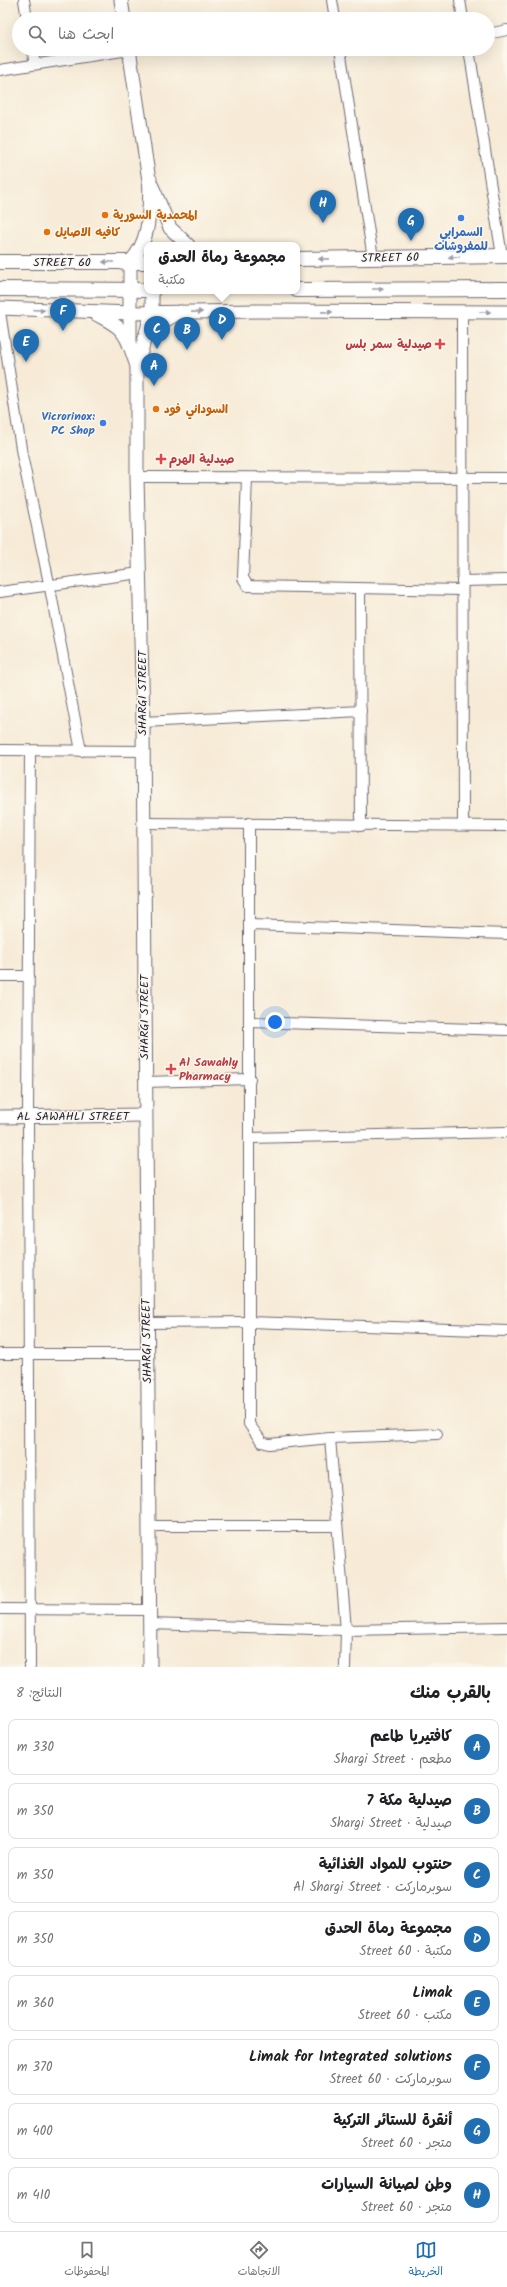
<!DOCTYPE html>
<html lang="ar">
<meta charset="utf-8">
<style>
body{margin:0;font-family:Kalam,"Playpen Sans Arabic",sans-serif;background:#f6f6f6;color:#202124;direction:rtl}
.you{position:absolute;left:275px;top:1022px;width:14px;height:14px;margin:-10px;border:3px solid #fff;border-radius:50%;background:#1a73e8;box-shadow:0 0 0 6px #1a73e833}
.badge{display:grid;place-items:center;width:26px;height:26px;border-radius:50%;background:#1f6fb2;color:#fff;font-size:13px;font-weight:700}
.pin{position:absolute;translate:-50% -33px;filter:drop-shadow(0 1px 2px #0008)}
.pin::after{content:'';position:absolute;top:21px;width:14px;height:12px;background:inherit;clip-path:polygon(0 0,100% 0,50% 100%)}
.popup{position:absolute;left:144px;top:242px;width:156px;height:52px;box-sizing:border-box;display:grid;place-content:center;border-radius:8px;background:#fff;filter:drop-shadow(0 1px 3px #0005);font-size:13px;white-space:nowrap;color:#757577}
.popup b{font-size:15px;color:#202124}
.popup::after{content:'';position:absolute;left:50%;top:100%;margin-left:-8px;border:8px solid transparent;border-top-color:#fff}
.list{margin:0;padding:0;list-style:none}
h2{display:flex;justify-content:space-between;align-items:center;height:52px;margin:0;padding:0 16px;font-size:17px}
h2 small{font-size:13px;font-weight:400;color:#757577}
.list li{display:grid;grid-template-columns:26px 1fr auto;gap:12px;align-items:center;box-sizing:border-box;height:56px;margin:0 8px 8px;padding:0 8px;border:1px solid #e0e0e0;border-radius:8px}
.list b{display:block;font-size:15px;white-space:nowrap}
.list p{margin:0;font-size:13px;white-space:nowrap;color:#757577}
.list em{font-size:13px;font-style:normal;color:#757577}
.icon{flex:none;width:22px;height:22px;fill:none;stroke:currentColor;stroke-width:2;stroke-linecap:round;stroke-linejoin:round}
.map{position:relative;flex:none;width:507px;height:1667px;overflow:hidden;direction:ltr}
.search{position:absolute;background:#fff;box-shadow:0 4px 16px #0002;left:12px;right:12px;top:12px;height:44px;display:flex;align-items:center;gap:10px;box-sizing:border-box;padding:0 14px;border-radius:22px;color:#757577;font-size:15px}
.sheet{height:564px;background:#fff}
nav{display:flex;justify-content:space-around;align-items:center;box-sizing:border-box;height:56px;border-top:1px solid #e0e0e0;background:#fff;font-size:11px;color:#757577}
nav a{display:grid;justify-items:center;gap:2px}
nav .on{color:#1f6fb2}
.map>svg:first-child{display:block}
</style>
<div class="map">
<svg width="507" height="1667" viewBox="0 0 507 1667">
<rect width="100%" height="100%" fill="#fbf7ec"/>
<filter id="ink" filterUnits="userSpaceOnUse"><feTurbulence type="fractalNoise" baseFrequency=".025" numOctaves="2"/><feDisplacementMap in="SourceGraphic" scale="8" xChannelSelector="R" yChannelSelector="G"/><feConvolveMatrix kernelMatrix="1 2 1 2 8 2 1 2 1" color-interpolation-filters="sRGB"/></filter>
<filter id="wash" filterUnits="userSpaceOnUse"><feTurbulence type="fractalNoise" baseFrequency=".012" numOctaves="4" result="noise"/><feDisplacementMap in="SourceGraphic" scale="16" xChannelSelector="R" yChannelSelector="G"/><feGaussianBlur stdDeviation="0.9" result="paint"/><feColorMatrix in="noise" values="0 0 0 0 0 0 0 0 0 0 0 0 0 0 0 0 0 1.4 0 .05"/><feComposite in="paint" operator="in"/></filter>
<g filter="url(#wash)">
<rect width="100%" height="100%" fill="#f7ebd7"/>
</g>
<g filter="url(#ink)">
<g fill="none" stroke-linecap="round" stroke-linejoin="round">
<defs>
<g id="minor">
<path d="M24,0L27,19"/>
<path d="M332,0L335,19"/>
<path d="M460,0L463,19"/>
<path d="M488,34L507,30"/>
<path d="M32,49L35,64"/>
<path d="M340,49L373,258"/>
<path d="M469,49L502,256"/>
<path d="M0,70L129,50"/>
<path d="M0,312L22,455L49,583L81,751"/>
<path d="M462,312L463,825"/>
<path d="M137,477L507,478"/>
<path d="M247,478L243,578L248,586L462,590"/>
<path d="M462,581L507,580"/>
<path d="M360,589L361,826"/>
<path d="M0,592L140,573"/>
<path d="M143,722L361,711"/>
<path d="M0,750L142,751"/>
<path d="M30,751L28,1116L30,1667"/>
<path d="M143,823L507,826"/>
<path d="M249,823V1424L262,1442L269,1444L330,1438L437,1434"/>
<path d="M250,925L507,934"/>
<path d="M0,976H29"/>
<path d="M250,1022L507,1030"/>
<path d="M145,1082L250,1079"/>
<path d="M250,1138L507,1132"/>
<path d="M147,1323L250,1322L507,1331"/>
<path d="M0,1354H148"/>
<path d="M330,1438L346,1630L345,1667"/>
<path d="M148,1526H337"/>
<path d="M0,1609L148,1610"/>
<path d="M150,1624L346,1630L507,1627"/>
</g>
<g id="tertiary">
<path d="M121,0L124,19"/>
<path d="M129,49L150,187"/>
<path d="M150,179C149,208 152,240 130,262V346L137,366V477L143,722L150,1667"/>
<path d="M152,186L170,228L188,245"/>
<path d="M0,308L130,313L257,311L507,312"/>
<path d="M96,314C112,323 122,326 129,344"/>
<path d="M147,337L157,325L180,312"/>
<path d="M137,366L152,312V291"/>
<path d="M0,1117L145,1115"/>
</g>
<g id="secondary">
<path d="M297,259L507,256"/>
<path d="M0,262H147"/>
<path d="M0,289L147,290"/>
<path d="M297,290L507,289"/>
</g>
</defs>
<!-- minor casing -->
<use href="#minor" stroke="#6d6872" stroke-width="12"/>
<!-- tertiary casing -->
<use href="#tertiary" stroke="#6d6872" stroke-width="15"/>
<!-- secondary casing -->
<use href="#secondary" stroke="#6d6872" stroke-width="16"/>
<!-- minor -->
<use href="#minor" stroke="#fff" stroke-width="10"/>
<!-- tertiary -->
<use href="#tertiary" stroke="#fff" stroke-width="13"/>
<!-- secondary -->
<use href="#secondary" stroke="#fff" stroke-width="14"/>
</g>
<!-- one-way arrows -->
<defs><path id="oneway-solid" d="M-6-.8H1V-3.2L6.5 0L1 3.2V.8H-6Z"/></defs>
<g fill="#9c9ca7">
<use href="#oneway-solid" transform="translate(454 257) rotate(178)"/>
<use href="#oneway-solid" transform="translate(324 259) rotate(179)"/>
<use href="#oneway-solid" transform="translate(108 262) rotate(180)"/>
<use href="#oneway-solid" transform="translate(378 289)"/>
<use href="#oneway-solid" transform="translate(39 310) rotate(2)"/>
<use href="#oneway-solid" transform="translate(197 312) rotate(-1)"/>
<use href="#oneway-solid" transform="translate(327 312) rotate(1)"/>
<use href="#oneway-solid" transform="translate(485 312) rotate(-1)"/>
</g>
</g>
<!-- markers -->
<g fill="#e8710a" stroke="#fbf7ec" stroke-width="1.5">
<circle cx="105" cy="215" r="4"/>
<circle cx="47" cy="232" r="4"/>
<circle cx="156" cy="409" r="4"/>
</g>
<g fill="#3f7fe0" stroke="#fbf7ec" stroke-width="1.5">
<circle cx="461" cy="218" r="4"/>
<circle cx="103" cy="423" r="4"/>
</g>
<g fill="#e0444e" stroke="#fbf7ec" stroke-width="1.5">
<path d="M438 338h4v4h4v4h-4v4h-4v-4h-4v-4h4z"/>
<path d="M159 453h4v4h4v4h-4v4h-4v-4h-4v-4h4z"/>
<path d="M169 1063h4v4h4v4h-4v4h-4v-4h-4v-4h4z"/>
</g>
<g text-anchor="middle" dominant-baseline="central" stroke-width="3" stroke-linejoin="round" paint-order="stroke">
<!-- food labels -->
<g font-size="12" font-weight="bold" fill="#c56008" stroke="#fbf7ec" text-anchor="start">
<text x="113" y="215">المحمدية السورية</text>
<text x="55" y="232">كافيه الاصايل</text>
<text x="164" y="409">السوداني فود</text>
</g>
<!-- shop labels -->
<g font-size="12" font-weight="bold" fill="#366cbe" stroke="#fbf7ec">
<text x="461" y="232">السمرابي<tspan x="461" dy="14">للمفروشات</tspan></text>
<text x="95" y="416" text-anchor="end">Vicrorinox:<tspan x="95" dy="14">PC Shop</tspan></text>
</g>
<!-- street labels -->
<g font-size="12" fill="#22223b" stroke="#fbf7ec">
<text transform="translate(390 258) rotate(-1)">STREET 60</text>
<text x="62" y="262">STREET 60</text>
<text transform="translate(142 693) rotate(-90)">SHARGI STREET</text>
<text transform="translate(144 1017) rotate(-90)">SHARGI STREET</text>
<text x="73" y="1116">AL SAWAHLI STREET</text>
<text transform="translate(147 1341) rotate(-91)">SHARGI STREET</text>
</g>
<!-- health labels -->
<g font-size="12" font-weight="bold" fill="#be3a42" stroke="#fbf7ec" text-anchor="start">
<text x="432" y="344" text-anchor="end">صيدلية سمر بلس</text>
<text x="169" y="459">صيدلية الهرم</text>
<text x="179" y="1062">Al Sawahly<tspan x="179" dy="14">Pharmacy</tspan></text>
</g>
</g>
</svg>
<div class="you"></div>
<div class="pin badge" style="left:154px;top:386px">A</div>
<div class="pin badge" style="left:187px;top:350px">B</div>
<div class="pin badge" style="left:157px;top:349px">C</div>
<div class="pin badge" style="left:222px;top:340px">D</div>
<div class="popup"><b>مجموعة رماة الحدق</b>مكتبة</div>
<div class="pin badge" style="left:26px;top:362px">E</div>
<div class="pin badge" style="left:63px;top:331px">F</div>
<div class="pin badge" style="left:411px;top:241px">G</div>
<div class="pin badge" style="left:323px;top:223px">H</div>
<div class="search"><svg class="icon" aria-label="search" viewBox="0 0 24 24"><circle cx="10" cy="10" r="6"/><path d="M15 15l6 6"/></svg>ابحث هنا</div>
</div>
<section class="sheet">
<h2>بالقرب منك<small>النتائج: 8</small></h2>
<ul class="list">
<li><span class="badge">A</span><div><b>كافتيريا طاعم</b><p>مطعم · Shargi Street</p></div><em>330 m</em></li>
<li><span class="badge">B</span><div><b>صيدلية مكة 7</b><p>صيدلية · Shargi Street</p></div><em>350 m</em></li>
<li><span class="badge">C</span><div><b>حنتوب للمواد الغذائية</b><p>سوبرماركت · Al Shargi Street</p></div><em>350 m</em></li>
<li><span class="badge">D</span><div><b>مجموعة رماة الحدق</b><p>مكتبة · Street 60</p></div><em>350 m</em></li>
<li><span class="badge">E</span><div><b>Limak</b><p>مكتب · Street 60</p></div><em>360 m</em></li>
<li><span class="badge">F</span><div><b>Limak for Integrated solutions</b><p>سوبرماركت · Street 60</p></div><em>370 m</em></li>
<li><span class="badge">G</span><div><b>أنقرة للستائر التركية</b><p>متجر · Street 60</p></div><em>400 m</em></li>
<li><span class="badge">H</span><div><b>وطن لصيانة السيارات</b><p>متجر · Street 60</p></div><em>410 m</em></li>
</ul>
</section>
<nav>
<a class="on"><svg class="icon" aria-label="map" viewBox="0 0 24 24"><path d="M3 6l6-2 6 2 6-2v14l-6 2-6-2-6 2zM9 4v14M15 6v14"/></svg>الخريطة</a>
<a><svg class="icon" aria-label="directions" viewBox="0 0 24 24"><path d="M12 3l9 9-9 9-9-9zM9 14v-3h6M13 9l2 2-2 2"/></svg>الاتجاهات</a>
<a><svg class="icon" aria-label="saved" viewBox="0 0 24 24"><path d="M7 4h10v16l-5-4-5 4z"/></svg>المحفوظات</a>
</nav>
